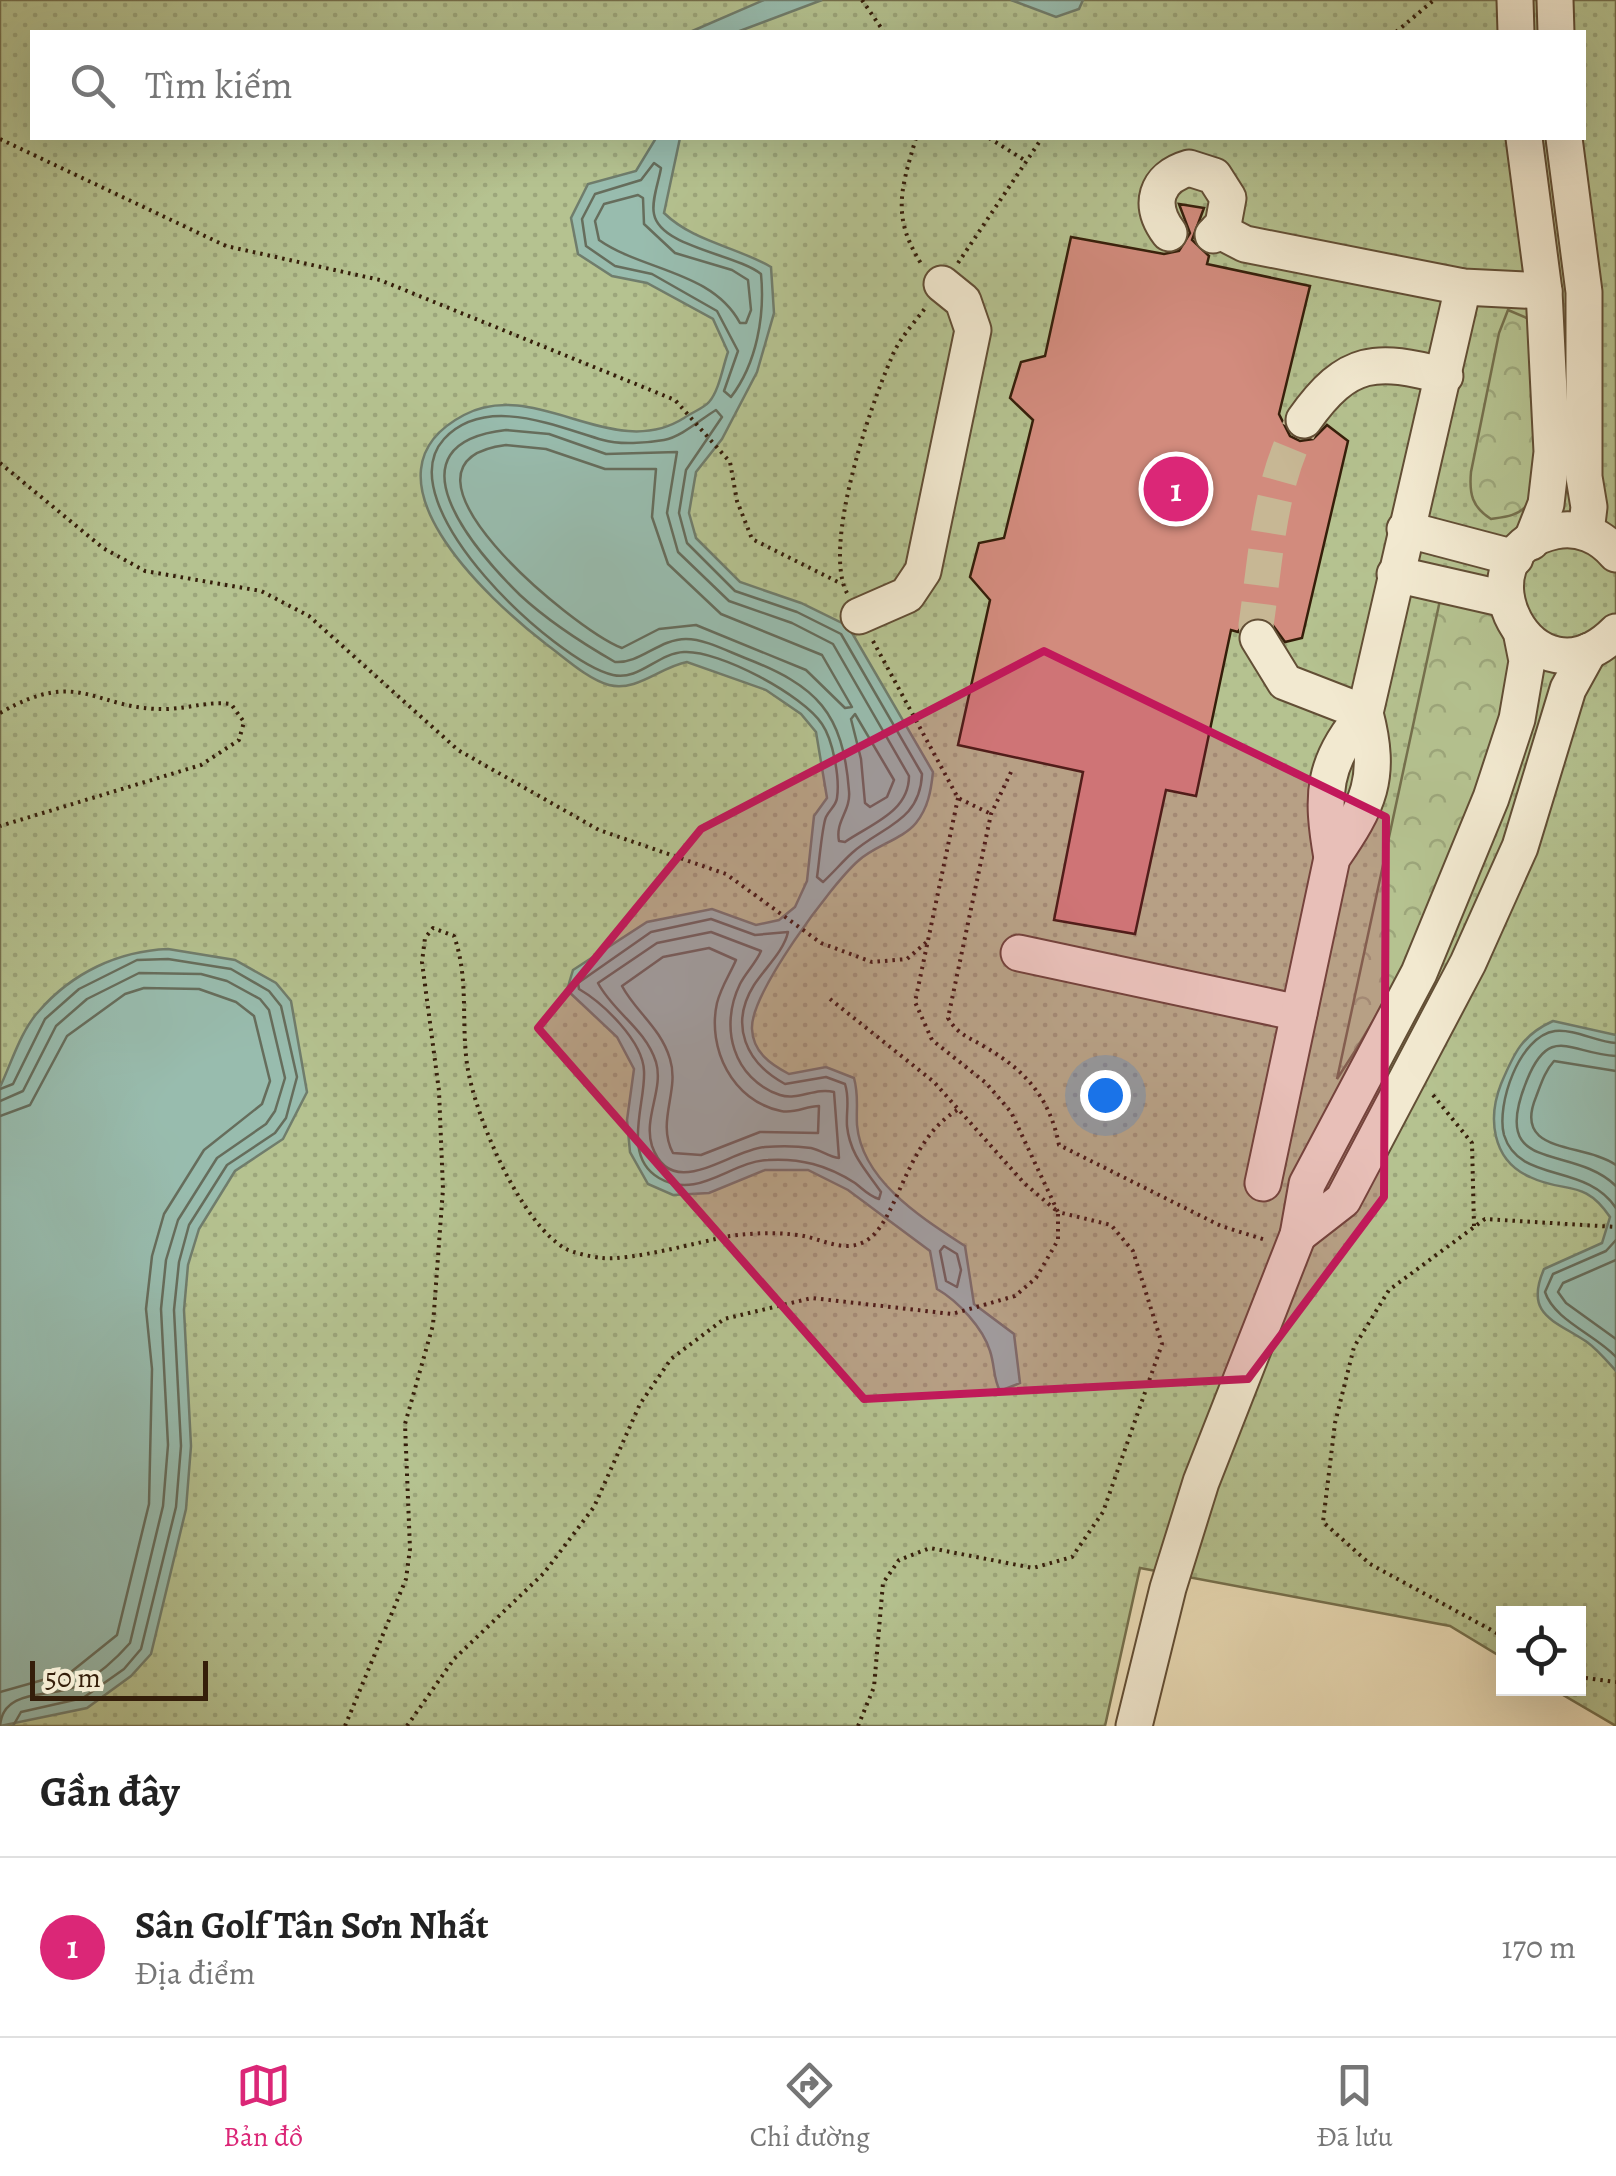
<!DOCTYPE html>
<html lang="vi">
<meta charset="utf-8">
<style>
body{margin:0;font-family:Alegreya,serif;background:#f2f2f2;color:#222}
.controls{position:absolute;right:30px;bottom:30px;display:grid;overflow:hidden;border-radius:0px;box-shadow:0 10px 40px #0002}
.controls button{width:90px;height:90px;display:grid;place-items:center;padding:0;border:0;border-bottom:2px solid #e0e0e0;background:#fff;color:#222;font:50px sans-serif}
.scale{position:absolute;left:30px;bottom:25px;width:178px;box-sizing:border-box;padding-left:10px;border:5px solid #351e0a;border-top:0;font-size:28px;line-height:35px;white-space:nowrap;color:#351e0a;-webkit-text-stroke:8px #f2e9d0;paint-order:stroke}
.you{position:absolute;left:1105px;top:1095px;width:35px;height:35px;margin:-25px;border:8px solid #fff;border-radius:50%;background:#1a73e8;box-shadow:0 0 0 15px #1a73e833}
.badge{display:grid;place-items:center;width:65px;height:65px;border-radius:50%;background:#db2777;color:#fff;font-size:32px;font-weight:700}
.pin{position:absolute;translate:-50% -50%;border:5px solid #fff;box-shadow:0 2px 10px #0006}
.list{margin:0;padding:0;list-style:none}
h2{display:flex;justify-content:space-between;align-items:center;height:130px;margin:0;padding:0 40px;font-size:42px}
h2 small{font-size:32px;font-weight:400;color:#767676}
.list li{display:grid;grid-template-columns:65px 1fr auto;gap:30px;align-items:center;box-sizing:border-box;height:180px;padding:0 40px;border-top:2px solid #e0e0e0}
.list b{display:block;font-size:38px;white-space:nowrap}
.list p{margin:0;font-size:32px;white-space:nowrap;color:#767676}
.list em{font-size:32px;font-style:normal;color:#767676}
.icon{flex:none;width:55px;height:55px;fill:none;stroke:currentColor;stroke-width:2;stroke-linecap:round;stroke-linejoin:round}
.map{position:relative;flex:none;width:1616px;height:1726px;overflow:hidden}
.search{position:absolute;background:#fff;box-shadow:0 10px 40px #0002;left:30px;right:30px;top:30px;height:110px;display:flex;align-items:center;gap:25px;box-sizing:border-box;padding:0 35px;border-radius:0px;color:#767676;font-size:38px}
.sheet{height:310px;background:#fff}
nav{display:flex;justify-content:space-around;align-items:center;box-sizing:border-box;height:140px;border-top:2px solid #e0e0e0;background:#fff;font-size:28px;color:#767676}
nav a{display:grid;justify-items:center;gap:5px}
nav .on{color:#db2777}
.map>svg:first-child{display:block}
</style>
<div class="map">
<svg width="1616" height="1726" viewBox="0 0 1616 1726">
<defs>
<pattern id="grass-dots" width="8" height="8" patternUnits="userSpaceOnUse" patternTransform="scale(2.5)"><rect width="8" height="8" fill="#b5c290"/><path d="M2 2h.1M6 6h.1" fill="none" stroke="#9ca67b" stroke-width="1.8" stroke-linecap="round"/></pattern>
<pattern id="forest-crowns" width="20" height="18" patternUnits="userSpaceOnUse" patternTransform="scale(2.5)"><rect width="20" height="18" fill="#b5c290"/><path d="M2 6a3 3 0 1 1 6 0M12 15a3 3 0 1 1 6 0" fill="none" stroke="#9ca67b"/></pattern>
</defs>
<rect width="100%" height="100%" fill="#ebddb7"/>
<filter id="stains"><feTurbulence type="fractalNoise" baseFrequency=".002" numOctaves="4"/><feColorMatrix values="0 0 0 0 .2 0 0 0 0 .09 0 0 0 0 .02 0 0 0 .5 -.17"/></filter>
<radialGradient id="worn" r=".72"><stop offset=".6" stop-color="#630" stop-opacity="0"/><stop offset="1" stop-color="#630" stop-opacity=".3"/></radialGradient>
<!-- grass -->
<path fill="url(#grass-dots)" stroke="#75704d" stroke-width="2.5" fill-rule="evenodd" d="M0,0H1616V1726L1553,1689L1578,1688V1614H1504L1503,1658L1450,1626L1140,1568L1105,1726H0ZM32,32H1584V138H32Z"/>
<!-- forest -->
<g fill="url(#forest-crowns)" stroke="#75704d" stroke-width="2.5">
<path d="M1508,310L1529,319C1532,360 1554,475 1527,505C1518,516 1505,517 1491,519C1472,507 1469,494 1471,472L1499,333Z"/>
<path d="M1440,600L1482,602C1496,617 1509,633 1512,654C1516,682 1502,711 1494,737C1456,857 1408,973 1337,1079Z"/>
</g>
<!-- water -->
<g fill="#98bcae" stroke="#707d6c" stroke-width="2.5">
<path d="M764,0H822L737,32H690Z"/>
<path d="M1011,0H1083L1079,9L1056,17Z"/>
<path d="M656,138H680L664,213C694,242 735,246 771,267L774,313L757,372L722,439L696,472L689,513L696,538L740,582L801,603L848,626L933,772C931,791 928,808 916,823C903,839 874,846 858,861C831,885 750,994 752,1029C753,1052 770,1064 789,1074L826,1067L854,1078C859,1096 856,1107 857,1125C862,1181 922,1218 965,1246L974,1304L1014,1334L1020,1383L1000,1391C993,1378 995,1366 990,1351C983,1328 958,1301 937,1289L930,1251L848,1190L808,1170H765L709,1193L673,1195L648,1184L630,1152L627,1120L634,1069L617,1037L567,990L573,970L647,922L712,909L756,925L779,920L795,907L807,881L814,816L827,798L816,732L801,714L766,690L687,662C660,667 637,692 609,685C587,679 564,657 546,644C488,599 351,474 464,415C536,377 613,463 684,418C691,413 704,408 709,402C719,391 723,366 728,352L713,319L647,283L612,276L578,254L571,218L588,184L636,171Z"/>
<path d="M168,949L235,960L276,983L291,1001L307,1092L283,1139L235,1171L199,1229L188,1265L184,1310L191,1446L186,1509L151,1654L131,1676L87,1708L0,1726V1087C11,1064 21,1030 39,1011C72,973 118,951 168,949Z"/>
<path d="M1553,1021L1616,1035V1371C1607,1361 1598,1350 1587,1342C1554,1320 1524,1315 1544,1269L1602,1243L1610,1217C1584,1178 1565,1194 1530,1177C1491,1160 1488,1117 1501,1084C1514,1053 1522,1035 1553,1021Z"/>
</g>
<g fill="none" stroke-linecap="round" stroke-linejoin="round">
<!-- shore -->
<g stroke="#666d5c" stroke-width="2.5">
<path d="M654,163L661,168C659,181 651,201 654,214C660,247 736,254 761,274C765,315 757,363 731,397L724,391L738,351L717,311L652,274L615,266L586,246L582,219L595,194L641,180Z"/>
<path d="M638,195L643,198L644,224L675,253L732,270L748,280L751,310L746,323H740C712,271 643,271 599,240L595,221L604,204Z"/>
<path d="M716,410L722,417L686,470L679,513L687,543L735,591L797,612L841,634L922,774C920,822 882,826 852,853C842,862 833,873 823,882L817,877C819,865 822,826 826,817C829,810 836,806 837,798C840,778 833,740 822,724C803,695 719,650 684,652C658,653 639,681 613,675C556,662 385,504 444,439C486,394 557,427 603,440C619,445 647,443 664,440C681,437 701,419 716,410Z"/>
<path d="M506,430L549,434L606,454L677,452L667,513L678,552L729,601L792,623L833,644L909,776C909,812 871,824 845,842L839,841C835,821 851,811 849,791C843,712 817,686 745,658C727,651 705,639 686,639C659,639 640,664 615,662C582,643 548,621 520,595C473,549 384,444 506,430Z"/>
<path d="M506,445L546,449L605,469H656L652,517L668,564L721,614L822,655L852,707L845,708L806,670L696,625L659,629L622,648C573,629 371,462 506,445Z"/>
<path d="M855,714L894,780L887,797L870,807L865,803L861,759L851,719Z"/>
<path d="M711,919L755,935L788,932C784,951 765,968 754,985C729,1025 746,1063 785,1084L826,1077L845,1084C850,1100 846,1110 847,1126C850,1155 866,1170 881,1192L879,1199C869,1196 863,1189 855,1183C827,1165 800,1158 768,1160C731,1161 698,1201 659,1178C621,1156 646,1103 644,1071C643,1041 603,1003 579,989L578,983L651,932Z"/>
<path d="M711,932L761,951C756,963 746,972 740,984C719,1027 733,1079 780,1095C798,1101 815,1087 834,1092L839,1158C829,1157 821,1150 811,1148C797,1146 779,1146 765,1147C729,1150 672,1203 652,1146C643,1118 664,1089 656,1062C645,1028 613,1012 598,983L657,943Z"/>
<path d="M709,948L736,960C730,974 721,987 717,1003C707,1048 732,1101 781,1111C795,1114 806,1106 819,1106L818,1133L760,1132L701,1155L673,1153C656,1121 680,1091 670,1059C661,1028 635,1011 622,986L663,957Z"/>
<path d="M1616,1043C1597,1042 1575,1029 1555,1031C1519,1036 1496,1105 1504,1135C1519,1184 1586,1162 1616,1208"/>
<path d="M1616,1056C1571,1054 1550,1023 1527,1080C1487,1177 1571,1142 1616,1186"/>
<path d="M1616,1071L1554,1061C1545,1071 1541,1084 1536,1097C1512,1155 1583,1142 1616,1165"/>
<path d="M0,1089L13,1084L45,1019L79,989L137,960L168,959L231,969L269,991L281,1006L297,1077L286,1118L275,1133L227,1165L189,1225L179,1262L174,1310L181,1446L176,1507L141,1649L124,1669L83,1698L21,1712L13,1726"/>
<path d="M0,1101L23,1091L56,1026L87,999L139,973L201,974L227,981L260,999L269,1010L285,1078L275,1111L266,1124L217,1158L178,1220L166,1260L161,1309L168,1445L163,1506L130,1643C116,1659 99,1674 80,1685C54,1699 3,1686 0,1726"/>
<path d="M0,1116L30,1105L67,1036L125,994L144,988L199,989L236,1002L254,1016L270,1081L262,1104L204,1150L164,1214L152,1256L146,1309L152,1369L149,1504L117,1635L71,1672L0,1692"/>
<path d="M1616,1240L1606,1251L1553,1274L1545,1292C1554,1320 1596,1335 1616,1357"/>
<path d="M944,1246L957,1254L961,1270L957,1287L946,1281L940,1251Z"/>
<path d="M1616,1260L1563,1283L1558,1292L1566,1303L1616,1339"/>
</g>
</g>
<!-- building -->
<path fill="#d28b7d" stroke="#351e0a" stroke-width="2.5" d="M1179,204L1204,208L1192,240L1209,256L1207,264L1310,286L1279,414L1290,436L1300,441L1313,439L1327,425L1348,441L1302,638L1285,642L1269,620L1258,617L1246,620L1238,632L1231,630L1196,796L1166,790L1135,934L1054,920L1083,772L958,745L990,600L970,577L979,543L1004,538L1033,420L1010,398L1021,362L1045,356L1071,237L1164,254L1179,251L1190,233Z"/>
<g fill="none" stroke-linecap="round" stroke-linejoin="round">
<!-- minor-tunnel -->
<path stroke="#c7b794" stroke-width="35" stroke-dasharray="35 18" stroke-linecap="butt" d="M1258,638L1256,625C1266,558 1269,479 1304,420"/>
<defs>
<g id="minor">
<path d="M1515,0L1516,32"/>
<path d="M1555,0L1556,32"/>
<path d="M1524,138L1544,291L1552,452L1546,504L1531,542"/>
<path d="M1564,138L1584,292V477L1589,507L1586,532"/>
<path d="M1218,230L1245,244L1463,287L1544,291"/>
<path d="M1169,233C1148,205 1155,178 1189,168L1214,176L1228,198L1223,225L1213,235"/>
<path d="M1304,420C1348,358 1376,358 1445,376"/>
<path d="M1405,529L1515,558"/>
<path d="M1616,554C1601,536 1579,526 1555,531C1450,553 1532,716 1616,632"/>
<path d="M1395,574L1505,599"/>
<path d="M859,616L907,595L923,571L973,330L963,301L942,284"/>
<path d="M1258,638L1285,682L1365,713"/>
<path d="M1332,858C1321,795 1322,762 1365,713"/>
<path d="M1019,953L1299,1013"/>
<path d="M1263,1183L1332,858C1369,804 1382,778 1365,713L1463,287"/>
<path d="M1298,1235L1343,1200L1468,963L1520,847L1568,689L1589,651"/>
<path d="M1134,1726L1168,1588L1201,1482L1298,1235L1307,1184L1419,973L1491,798L1517,719L1527,661L1522,636"/>
</g>
</defs>
<!-- minor casing -->
<use href="#minor" stroke="#624e35" stroke-width="39"/>
<!-- path -->
<g stroke="#351e0a" stroke-width="4" stroke-dasharray="2.5 5" stroke-linecap="butt">
<path d="M862,0L884,32"/>
<path d="M1396,32L1434,0"/>
<path d="M916,138C901,189 891,217 922,265"/>
<path d="M989,138L1026,161"/>
<path d="M0,139L226,246L380,280L675,400L730,462L737,501L752,539L842,584"/>
<path d="M958,263L1042,138"/>
<path d="M0,463L103,548L145,571L261,591L309,616L458,750L599,830L726,874L821,943L872,962L907,959L929,940"/>
<path d="M847,593C822,546 870,407 891,359C898,340 914,323 926,307"/>
<path d="M873,641L958,798L991,814"/>
<path d="M0,713C82,666 94,711 168,709C191,708 208,701 231,704L244,722L239,740L201,765L0,826"/>
<path d="M1011,772L991,814L948,1018C958,1035 969,1037 985,1047C1025,1070 1050,1098 1059,1145L1221,1226L1266,1240"/>
<path d="M1433,1095L1472,1143L1474,1226"/>
<path d="M1504,1637L1370,1564L1323,1522L1335,1423L1354,1347L1389,1290L1485,1219L1616,1227"/>
<path d="M1578,1677L1616,1682"/>
<path d="M345,1726L406,1579L410,1549L405,1424L433,1325L443,1189L439,1091L422,962L425,938L433,928L454,936C469,978 461,1020 467,1064C474,1114 520,1223 566,1249C574,1253 592,1257 602,1258C630,1261 699,1242 730,1236C754,1233 774,1232 798,1235C821,1238 842,1253 864,1242C899,1224 903,1141 959,1109"/>
<path d="M407,1726L454,1659L544,1573L594,1507L640,1404L671,1359L724,1319L812,1298L952,1314L1015,1296L1036,1278L1058,1240V1212L1024,1183L934,1082L830,999"/>
<path d="M858,1726L874,1687L883,1583L899,1560L930,1548L1033,1568L1072,1557L1103,1512L1162,1344L1133,1251L1111,1225L1058,1212L1011,1112L986,1083L932,1040L915,1002L958,798"/>
</g>
<!-- minor -->
<use href="#minor" stroke="#f2e9d0" stroke-width="35"/>
</g>
<!-- marked area -->
<path fill="#c2185b" fill-opacity="0.2" stroke="#c2185b" stroke-width="8" stroke-linejoin="round" d="M1044,651L1386,817L1384,1197L1248,1379L864,1399L538,1028L701,829Z"/>
<rect width="100%" height="100%" filter="url(#stains)"/>
<rect width="100%" height="100%" fill="url(#worn)"/>
</svg>
<div class="controls">
<button><svg class="icon" aria-label="locate" viewBox="0 0 24 24"><circle cx="12" cy="12" r="6"/><path d="M12 2v4M12 18v4M2 12h4M18 12h4"/></svg></button>
</div>
<div class="scale">50 m</div>
<div class="you"></div>
<div class="pin badge" style="left:1176px;top:489px">1</div>
<div class="search"><svg class="icon" aria-label="search" viewBox="0 0 24 24"><circle cx="10" cy="10" r="6"/><path d="M15 15l6 6"/></svg>Tìm kiếm</div>
</div>
<section class="sheet">
<h2>Gần đây<small></small></h2>
<ul class="list">
<li><span class="badge">1</span><div><b>Sân Golf Tân Sơn Nhất</b><p>Địa điểm</p></div><em>170 m</em></li>
</ul>
</section>
<nav>
<a class="on"><svg class="icon" aria-label="map" viewBox="0 0 24 24"><path d="M3 6l6-2 6 2 6-2v14l-6 2-6-2-6 2zM9 4v14M15 6v14"/></svg>Bản đồ</a>
<a><svg class="icon" aria-label="directions" viewBox="0 0 24 24"><path d="M12 3l9 9-9 9-9-9zM9 14v-3h6M13 9l2 2-2 2"/></svg>Chỉ đường</a>
<a><svg class="icon" aria-label="saved" viewBox="0 0 24 24"><path d="M7 4h10v16l-5-4-5 4z"/></svg>Đã lưu</a>
</nav>
